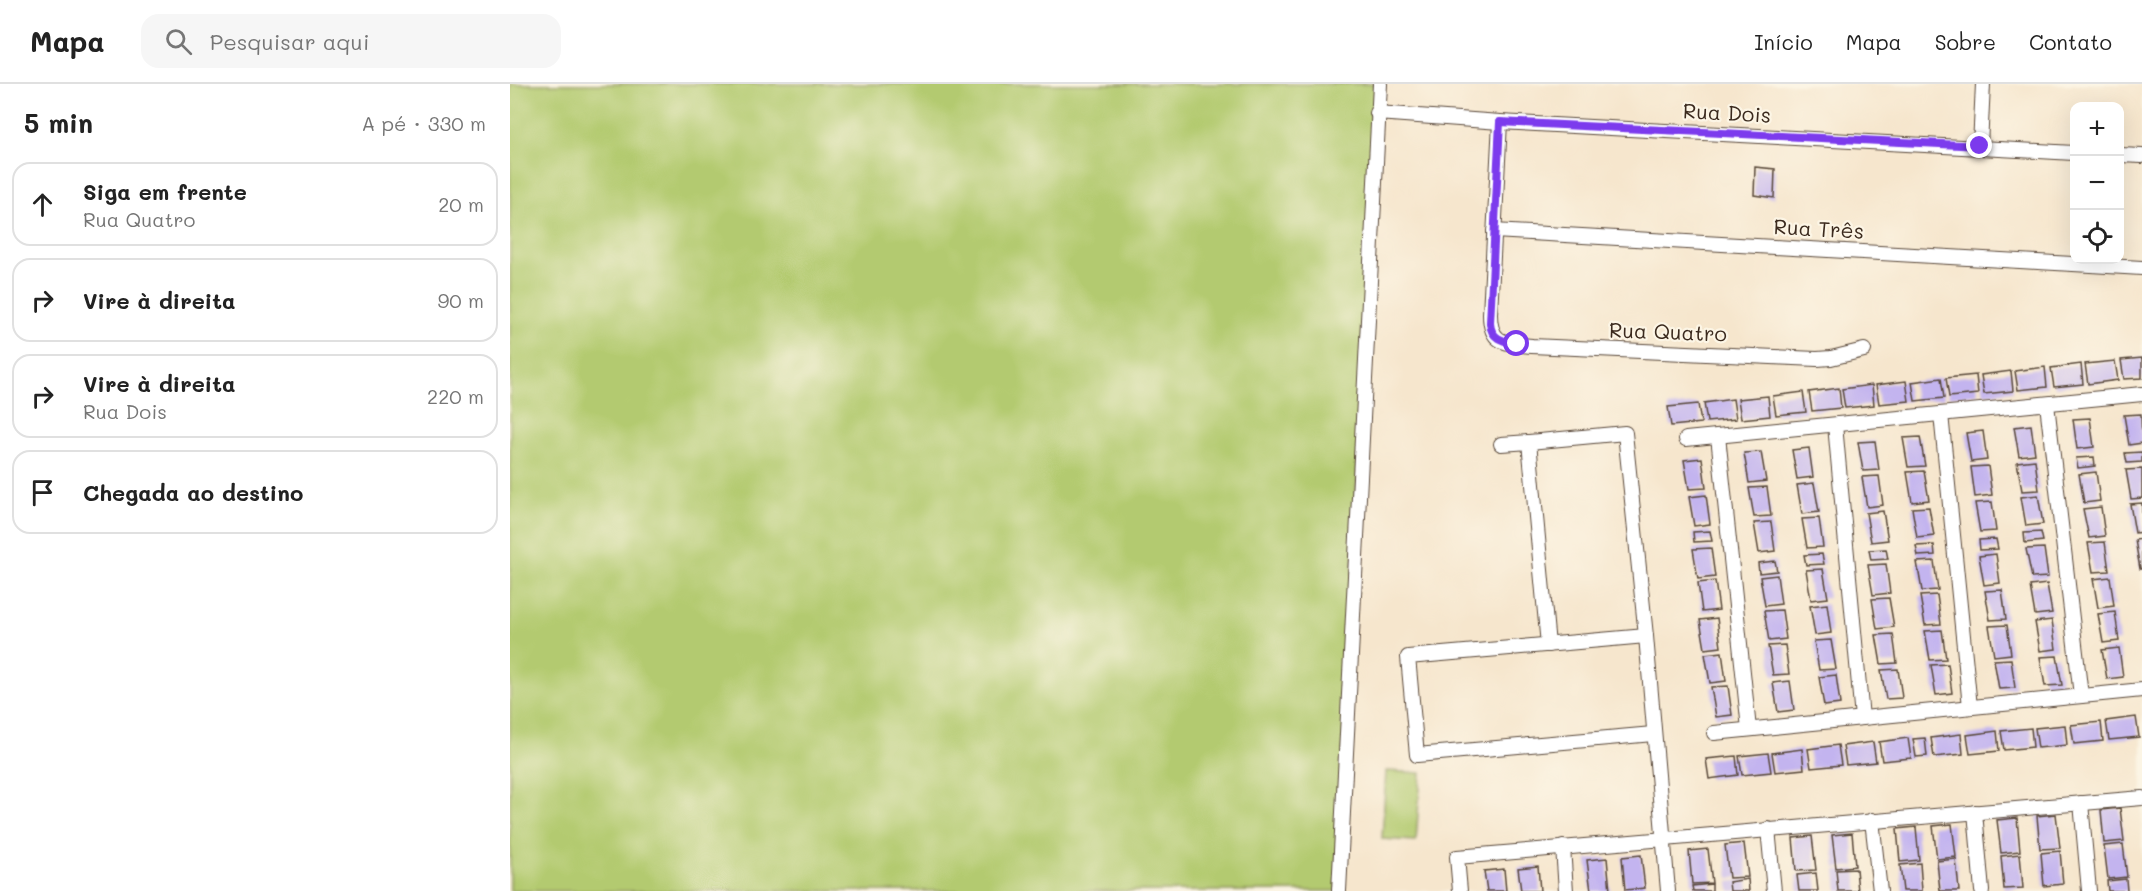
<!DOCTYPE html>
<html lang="pt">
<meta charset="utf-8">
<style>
body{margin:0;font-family:Mali,sans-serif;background:#f6f6f6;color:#222}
.controls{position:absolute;right:18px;top:18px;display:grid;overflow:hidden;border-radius:12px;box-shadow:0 6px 24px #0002}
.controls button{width:54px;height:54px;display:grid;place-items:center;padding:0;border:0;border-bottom:2px solid #e0e0e0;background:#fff;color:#222;font:30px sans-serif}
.stop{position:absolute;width:18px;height:18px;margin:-14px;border:4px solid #7c3aed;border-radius:50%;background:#fff}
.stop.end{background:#7c3aed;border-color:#fff;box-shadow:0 2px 6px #0008}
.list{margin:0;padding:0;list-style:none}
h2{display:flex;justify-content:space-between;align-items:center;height:78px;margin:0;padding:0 24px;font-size:26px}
h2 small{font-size:20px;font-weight:400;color:#767676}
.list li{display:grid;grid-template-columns:39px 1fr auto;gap:18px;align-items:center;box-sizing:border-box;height:84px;margin:0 12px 12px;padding:0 12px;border:2px solid #e0e0e0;border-radius:18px}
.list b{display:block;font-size:22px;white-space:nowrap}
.list p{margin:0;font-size:20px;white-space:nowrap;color:#767676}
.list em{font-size:20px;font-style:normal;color:#767676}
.icon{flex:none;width:33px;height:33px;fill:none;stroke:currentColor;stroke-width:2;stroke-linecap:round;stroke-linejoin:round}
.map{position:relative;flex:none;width:1632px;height:807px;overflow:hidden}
header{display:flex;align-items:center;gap:36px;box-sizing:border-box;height:84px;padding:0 30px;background:#fff;border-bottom:2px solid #e0e0e0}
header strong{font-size:28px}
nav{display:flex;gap:33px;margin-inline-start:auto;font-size:21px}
.search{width:420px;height:54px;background:#f6f6f6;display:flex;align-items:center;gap:15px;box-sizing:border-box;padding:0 21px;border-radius:18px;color:#767676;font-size:22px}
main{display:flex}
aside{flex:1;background:#fff}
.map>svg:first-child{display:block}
</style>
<header>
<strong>Mapa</strong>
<div class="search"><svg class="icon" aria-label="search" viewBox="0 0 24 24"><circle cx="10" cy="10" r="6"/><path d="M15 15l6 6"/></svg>Pesquisar aqui</div>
<nav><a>Início</a><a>Mapa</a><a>Sobre</a><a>Contato</a></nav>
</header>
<main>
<aside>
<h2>5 min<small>A pé · 330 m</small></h2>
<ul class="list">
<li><svg class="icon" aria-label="ahead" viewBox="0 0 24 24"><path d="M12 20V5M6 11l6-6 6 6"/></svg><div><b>Siga em frente</b><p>Rua Quatro</p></div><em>20 m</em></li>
<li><svg class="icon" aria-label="right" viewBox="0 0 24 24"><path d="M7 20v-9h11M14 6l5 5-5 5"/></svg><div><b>Vire à direita</b></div><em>90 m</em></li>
<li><svg class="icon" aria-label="right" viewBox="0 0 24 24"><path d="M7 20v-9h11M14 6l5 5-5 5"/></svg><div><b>Vire à direita</b><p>Rua Dois</p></div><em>220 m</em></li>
<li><svg class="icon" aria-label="arrive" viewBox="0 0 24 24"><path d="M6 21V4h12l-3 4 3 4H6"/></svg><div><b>Chegada ao destino</b></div></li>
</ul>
</aside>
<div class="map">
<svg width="1632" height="807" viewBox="0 0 1632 807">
<rect width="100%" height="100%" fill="#fcf5e5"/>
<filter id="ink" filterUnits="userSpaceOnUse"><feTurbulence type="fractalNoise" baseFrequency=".0167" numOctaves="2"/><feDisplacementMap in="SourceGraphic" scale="12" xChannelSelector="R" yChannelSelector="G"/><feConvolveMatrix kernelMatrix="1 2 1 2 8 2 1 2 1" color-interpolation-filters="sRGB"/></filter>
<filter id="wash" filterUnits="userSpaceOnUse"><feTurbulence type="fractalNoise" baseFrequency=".008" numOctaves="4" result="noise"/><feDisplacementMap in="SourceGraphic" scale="24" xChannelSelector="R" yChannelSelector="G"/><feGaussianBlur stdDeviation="1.35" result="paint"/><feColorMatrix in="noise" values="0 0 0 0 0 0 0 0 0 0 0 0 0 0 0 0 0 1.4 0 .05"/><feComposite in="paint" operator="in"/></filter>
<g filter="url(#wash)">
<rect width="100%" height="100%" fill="#f6e6cd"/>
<!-- green -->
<g fill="#b3ca6f" stroke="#777a46" stroke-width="1.5">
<path d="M0,0H867L826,807H0Z"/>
<path d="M876,687L911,689L906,757L872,755Z"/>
</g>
<g id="blocks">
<!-- building -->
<g fill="#c3b4ef">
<path d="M1245,83L1265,85L1264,114L1244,111Z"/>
<path d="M1632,274V294L1614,295L1611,276Z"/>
<path d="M1605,277L1608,296L1578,300L1575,280Z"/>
<path d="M1571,280L1573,300L1544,303L1541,284Z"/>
<path d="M1535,283L1537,303L1508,306L1505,287Z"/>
<path d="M1501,287L1503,307L1474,310L1471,291Z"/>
<path d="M1466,291L1468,310L1439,313L1436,294Z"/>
<path d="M1431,294L1434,314L1405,317L1402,298Z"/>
<path d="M1396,297L1399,317L1369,320L1366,301Z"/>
<path d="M1362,301L1364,321L1335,324L1332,305Z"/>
<path d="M1329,304L1331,324L1302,327L1299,308Z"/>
<path d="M1293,308L1296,328L1266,331L1263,312Z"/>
<path d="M1258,312L1260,332L1231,335L1228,315Z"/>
<path d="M1223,315L1226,335L1197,338L1194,319Z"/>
<path d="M1188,320L1191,339L1161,342L1158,323Z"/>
<path d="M1631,330L1632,359L1619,361L1614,331Z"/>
<path d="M1580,334L1584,363L1567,365L1563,335Z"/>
<path d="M1521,341L1525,370L1509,372L1504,343Z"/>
<path d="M1473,347L1477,376L1461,378L1456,349Z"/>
<path d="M1410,353L1415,382L1398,383L1393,354Z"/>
<path d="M1365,357L1369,386L1353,387L1348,358Z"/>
<path d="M1299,364L1303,393L1287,395L1282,366Z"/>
<path d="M1251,368L1256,397L1239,399L1234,369Z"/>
<path d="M1632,368V378L1617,379L1615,369Z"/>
<path d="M1584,373L1585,382L1568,384L1566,374Z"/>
<path d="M1192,374L1196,404L1179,405L1174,376Z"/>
<path d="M1525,376L1529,406L1512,407L1507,378Z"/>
<path d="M1478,382L1482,411L1465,413L1461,383Z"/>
<path d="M1632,385V414L1621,415L1616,386Z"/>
<path d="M1414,387L1419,416L1402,418L1397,388Z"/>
<path d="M1586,388L1590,417L1574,419L1569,390Z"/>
<path d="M1369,392L1373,421L1357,423L1352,393Z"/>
<path d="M1304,399L1309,428L1292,430L1287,401Z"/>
<path d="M1257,403L1261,432L1244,433L1239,404Z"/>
<path d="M1196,411L1200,440L1184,442L1179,413Z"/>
<path d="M1528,411L1533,440L1516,442L1511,413Z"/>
<path d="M1482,418L1486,447L1470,448L1465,419Z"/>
<path d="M1632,419V448L1625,449L1620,420Z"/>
<path d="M1419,423L1424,452L1407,454L1402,424Z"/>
<path d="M1591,423L1595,452L1579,454L1573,425Z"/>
<path d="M1373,427L1378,456L1361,458L1356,429Z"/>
<path d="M1309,434L1313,463L1297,464L1292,435Z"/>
<path d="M1261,438L1265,467L1249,469L1244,439Z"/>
<path d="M1200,447L1202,457L1184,458L1183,448Z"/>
<path d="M1531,448L1533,457L1515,459L1514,449Z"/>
<path d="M1486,455L1488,465L1470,466L1469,456Z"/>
<path d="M1632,455V485H1630L1625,456Z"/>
<path d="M1595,458L1599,487L1583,488L1578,459Z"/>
<path d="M1424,461L1425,471L1408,472L1406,462Z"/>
<path d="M1201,464L1205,493L1188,495L1183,465Z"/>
<path d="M1534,464L1538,493L1522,494L1516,465Z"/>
<path d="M1376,465L1378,475L1361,476L1359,466Z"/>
<path d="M1312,470L1314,480L1296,481L1294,471Z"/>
<path d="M1486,470L1490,499L1474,501L1469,472Z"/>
<path d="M1265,477L1267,487L1249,489L1248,479Z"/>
<path d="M1424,477L1428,506L1412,507L1407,478Z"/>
<path d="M1376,480L1380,509L1363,511L1358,481Z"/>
<path d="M1313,485L1318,514L1301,516L1296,486Z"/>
<path d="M1267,491L1271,520L1255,522L1250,493Z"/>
<path d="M1600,493L1604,522L1588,524L1583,495Z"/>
<path d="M1205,497L1209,526L1192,528L1188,499Z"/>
<path d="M1537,500L1542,529L1525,531L1520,502Z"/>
<path d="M1492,506L1496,535L1480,536L1475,507Z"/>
<path d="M1427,511L1431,540L1415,541L1410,512Z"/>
<path d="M1379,514L1384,543L1367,545L1362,515Z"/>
<path d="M1317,520L1321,549L1305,551L1300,522Z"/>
<path d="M1272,526L1276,555L1259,557L1254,527Z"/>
<path d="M1605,528L1609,557L1593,559L1588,530Z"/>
<path d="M1207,534L1211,563L1195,565L1190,536Z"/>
<path d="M1542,536L1546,565L1530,567L1525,538Z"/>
<path d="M1497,541L1501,570L1484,572L1479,542Z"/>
<path d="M1432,546L1436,575L1420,576L1415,547Z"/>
<path d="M1383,550L1387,579L1371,580L1366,551Z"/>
<path d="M1321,556L1326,585L1309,586L1304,557Z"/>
<path d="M1275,561L1279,590L1263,591L1258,562Z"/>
<path d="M1609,564L1613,593L1597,595L1592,566Z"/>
<path d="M1212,568L1216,597L1200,599L1195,570Z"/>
<path d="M1547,572L1552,601L1535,602L1530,573Z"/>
<path d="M1501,575L1505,604L1489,605L1484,576Z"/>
<path d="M1438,580L1442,609L1426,611L1421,581Z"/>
<path d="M1388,585L1392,614L1376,615L1371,586Z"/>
<path d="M1326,591L1330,620L1314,622L1309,593Z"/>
<path d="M1280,597L1284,626L1268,628L1263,599Z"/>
<path d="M1218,602L1222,631L1206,633L1201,603Z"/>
<path d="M1626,633L1629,653L1599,656L1596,637Z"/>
<path d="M1591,638L1593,657L1564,660L1561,641Z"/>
<path d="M1555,641L1557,661L1528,664L1525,644Z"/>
<path d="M1521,644L1523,663L1494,666L1491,647Z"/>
<path d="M1487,647L1489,667L1460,670L1457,651Z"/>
<path d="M1451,650L1453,670L1424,673L1421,654Z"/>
<path d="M1398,654L1401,674L1372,677L1369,658Z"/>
<path d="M1415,654L1417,672L1406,673L1403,655Z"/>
<path d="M1363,658L1366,678L1336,681L1333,662Z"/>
<path d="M1328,661L1331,681L1301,684L1298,665Z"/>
<path d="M1292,665L1294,685L1265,688L1262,669Z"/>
<path d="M1258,669L1261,688L1232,691L1229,672Z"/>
<path d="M1226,672L1228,691L1199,695L1196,675Z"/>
<path d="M1610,724L1614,757L1594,759L1591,726Z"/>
<path d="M1546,730L1550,764L1530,765L1527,732Z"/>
<path d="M1507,734L1510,767L1491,769L1487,736Z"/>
<path d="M1442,740L1446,773L1427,775L1423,742Z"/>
<path d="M1406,743L1409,776L1390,778L1387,745Z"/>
<path d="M1342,749L1345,782L1326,784L1322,751Z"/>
<path d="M1302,752L1306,786L1286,787L1283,754Z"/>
<path d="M1234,759L1238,793L1219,794L1215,761Z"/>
<path d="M1613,760L1617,793L1598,795L1594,762Z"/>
<path d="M1198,765L1202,799L1182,800L1179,767Z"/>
<path d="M1550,767L1553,800L1534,802L1531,769Z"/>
<path d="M1510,770L1513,804L1494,805L1491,772Z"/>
<path d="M1131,771L1135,804L1115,806L1112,773Z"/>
<path d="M1097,774L1100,807H1081L1077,776Z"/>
<path d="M1446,775L1449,807H1430L1427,777Z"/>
<path d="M1410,779L1412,807H1393L1390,781Z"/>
<path d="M1028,782L1030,807H1011L1008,784Z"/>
<path d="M994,785L996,807H977L974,787Z"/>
<path d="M1346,785L1348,807H1328L1326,786Z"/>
<path d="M1306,789L1308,807H1289L1287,791Z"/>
<path d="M1238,795L1239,807H1220L1219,798Z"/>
<path d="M1616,795L1617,807H1598L1597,797Z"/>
<path d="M1202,800V807H1183L1182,802Z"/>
</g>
</g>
</g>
<g filter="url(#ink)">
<use href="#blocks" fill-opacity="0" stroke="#574638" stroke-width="1.5"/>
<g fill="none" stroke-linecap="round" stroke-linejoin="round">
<defs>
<g id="street">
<path d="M867,29L990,38L1564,69"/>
<path d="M990,38L980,230C980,261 996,259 1022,262L1307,275L1321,274L1354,266"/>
<path d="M1470,62L1473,0"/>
<path d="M1610,71L1632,72"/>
<path d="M984,147L1632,184"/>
<path d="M1537,320L1571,612"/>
<path d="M1431,330L1460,623"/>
<path d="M1325,341L1352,634"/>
<path d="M1208,352L1239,645"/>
<path d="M1176,355L1632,310"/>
<path d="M991,360L1019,358"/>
<path d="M1136,552L898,573L907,671L1143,650"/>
<path d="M1038,561L1019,358L1115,349L1136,552L1158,807"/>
<path d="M1204,649L1632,606"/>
<path d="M1571,719L1579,807"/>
<path d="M1465,728L1472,807"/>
<path d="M1362,736L1370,807"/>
<path d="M1258,745L1264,807"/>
<path d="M1053,763L1056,807"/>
<path d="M829,807L870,0"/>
<path d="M950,807L947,773L1632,714"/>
</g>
</defs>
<!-- street casing -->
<use href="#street" stroke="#574638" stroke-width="16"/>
<!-- street -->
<use href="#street" stroke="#fff" stroke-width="14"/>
</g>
</g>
<g fill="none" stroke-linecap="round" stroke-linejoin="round" filter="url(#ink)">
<!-- route -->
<path stroke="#7c3aed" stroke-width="8" d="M1007,260C993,257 981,255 980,239L990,38L1470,62"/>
</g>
<g text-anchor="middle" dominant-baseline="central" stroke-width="4.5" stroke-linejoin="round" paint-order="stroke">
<!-- street labels -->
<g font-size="21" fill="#3b2a1e" stroke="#fcf5e5">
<text transform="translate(1217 28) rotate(3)">Rua Dois</text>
<text transform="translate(1309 144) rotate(3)">Rua Três</text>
<text transform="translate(1158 247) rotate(2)">Rua Quatro</text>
</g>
</g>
</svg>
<div class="controls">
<button>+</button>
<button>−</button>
<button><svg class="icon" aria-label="locate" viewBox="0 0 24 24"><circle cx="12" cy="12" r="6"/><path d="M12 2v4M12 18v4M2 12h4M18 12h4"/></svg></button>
</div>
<div class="stop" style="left:1007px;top:260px"></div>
<div class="stop end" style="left:1470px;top:62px"></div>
</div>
</main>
